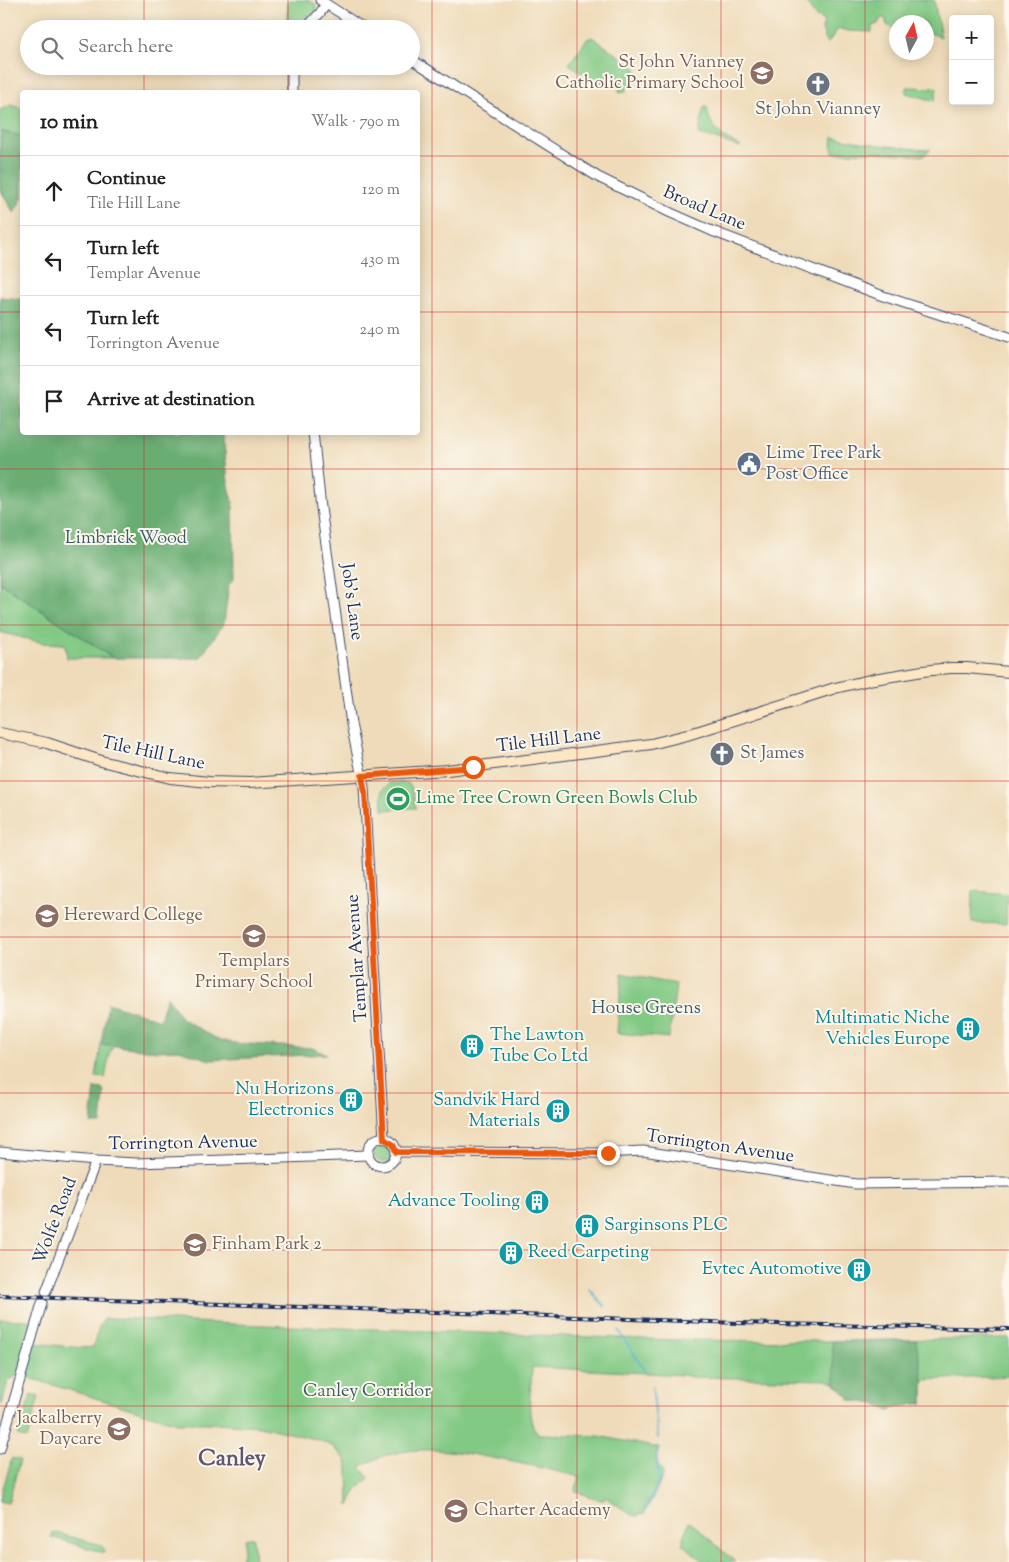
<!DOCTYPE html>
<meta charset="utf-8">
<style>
body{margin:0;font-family:"Sorts Mill Goudy",serif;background:#f2f2f2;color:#202124}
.controls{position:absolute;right:15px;top:15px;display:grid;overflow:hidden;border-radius:5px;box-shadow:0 2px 12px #0003}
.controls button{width:45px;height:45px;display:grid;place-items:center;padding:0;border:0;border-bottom:1px solid #e0e0e0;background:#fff;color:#202124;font:25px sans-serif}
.compass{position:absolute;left:889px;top:15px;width:45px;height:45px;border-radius:50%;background:#fff;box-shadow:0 2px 12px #0003;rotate:8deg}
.stop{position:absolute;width:15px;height:15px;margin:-11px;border:4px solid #ea580c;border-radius:50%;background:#fff}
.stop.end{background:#ea580c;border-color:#fff;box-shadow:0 1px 5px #0008}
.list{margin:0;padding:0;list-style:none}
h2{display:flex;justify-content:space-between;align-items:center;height:65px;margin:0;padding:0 20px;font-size:21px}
h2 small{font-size:16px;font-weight:400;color:#757577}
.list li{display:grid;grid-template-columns:32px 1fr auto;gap:15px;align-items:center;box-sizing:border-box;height:70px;padding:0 20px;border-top:1px solid #e0e0e0}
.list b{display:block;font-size:19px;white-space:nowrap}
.list p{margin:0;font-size:16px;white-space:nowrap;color:#757577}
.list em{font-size:16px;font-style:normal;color:#757577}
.icon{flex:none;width:28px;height:28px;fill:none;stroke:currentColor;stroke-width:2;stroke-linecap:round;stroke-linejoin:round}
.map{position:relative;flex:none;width:1009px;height:1562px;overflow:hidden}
.search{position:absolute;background:#fff;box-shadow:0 2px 12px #0003;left:20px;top:20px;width:400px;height:55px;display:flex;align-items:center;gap:12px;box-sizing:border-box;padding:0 18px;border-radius:28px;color:#757577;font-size:19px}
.panel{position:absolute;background:#fff;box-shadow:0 2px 12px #0003;left:20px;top:90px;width:400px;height:345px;border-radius:5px}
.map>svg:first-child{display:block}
</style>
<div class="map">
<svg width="1009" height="1562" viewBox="0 0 1009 1562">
<rect width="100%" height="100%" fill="#fbf7ec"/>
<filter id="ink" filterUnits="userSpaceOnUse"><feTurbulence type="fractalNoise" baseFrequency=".02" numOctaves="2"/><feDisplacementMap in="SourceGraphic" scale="10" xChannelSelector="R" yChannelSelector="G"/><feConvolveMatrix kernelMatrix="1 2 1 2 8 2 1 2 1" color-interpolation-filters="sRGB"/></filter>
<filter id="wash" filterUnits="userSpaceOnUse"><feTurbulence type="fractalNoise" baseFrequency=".0096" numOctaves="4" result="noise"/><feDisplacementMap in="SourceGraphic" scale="20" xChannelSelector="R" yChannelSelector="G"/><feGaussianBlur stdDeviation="1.12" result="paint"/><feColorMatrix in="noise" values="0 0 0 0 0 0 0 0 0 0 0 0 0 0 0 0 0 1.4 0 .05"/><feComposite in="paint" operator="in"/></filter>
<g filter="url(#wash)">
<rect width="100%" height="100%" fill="#efdbb9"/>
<!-- green -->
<g fill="#82c984" stroke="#4e7c71">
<path d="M288,0H309L315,4L316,10L300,29H286Z"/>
<path d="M805,0H934L941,37L927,32L926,22H896V28H893L887,25L885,18H881L878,24L872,26V32L849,31L838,29L827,44L822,29L824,21L815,16Z"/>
<path d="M592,37L636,68V75L625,92H622L619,91L620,85L613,80L609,84L601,82L599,84L569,64L587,39Z"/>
<path d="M907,87L937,88L935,101L906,93Z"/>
<path d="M11,105L22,108V198L14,213L0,189V110Z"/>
<path d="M705,107H707C709,127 723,139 740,146V147L699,134L703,109Z"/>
<path d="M833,137L879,145L927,150L931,149L925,155L921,156L873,152L834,153L832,149Z"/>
<path d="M0,583L113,658H67L65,644L43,643L0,632Z"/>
<path d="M389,783H408L412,788L416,808L383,810L382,790Z"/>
<path d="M973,891L1007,894L1006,924L972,923Z"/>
<path d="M622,973L676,985L669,1038L617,1033Z"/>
<path d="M101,1044L114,1045L110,1052L105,1078L96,1077Z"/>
<circle cx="383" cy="1152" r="10"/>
<path d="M115,1318L233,1324L674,1340L832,1341L1009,1338V1376L923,1380V1403L895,1407L890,1411L875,1404L851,1400L835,1383L826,1380L691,1377L685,1375L532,1367C532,1385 524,1420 538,1434L598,1436L659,1448L657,1463L663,1473L660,1483L644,1514H640L637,1516L632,1515L605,1497L604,1500H600L575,1491L580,1477C552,1470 525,1464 498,1459C451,1450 403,1441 360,1467L369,1478L356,1490L349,1506L348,1468L345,1459L332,1446L319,1440L260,1426L217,1423H177L17,1374L16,1376L8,1381L2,1404H0V1319L31,1320L24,1342L82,1348L93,1347L99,1327L104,1319Z"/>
<path d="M31,1395L39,1397L27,1439L18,1436Z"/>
<path d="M12,1458L20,1460L8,1503L0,1501V1499Z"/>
<path d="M689,1522L694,1525L735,1562H704L683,1544V1537Z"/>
<path d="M52,1532L101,1545L104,1549V1553L51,1537Z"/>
<path d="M253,1537L255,1562H241L245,1539Z"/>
</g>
<!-- forest -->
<g fill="#69ad72" stroke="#426e68">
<path d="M0,131L22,136V198L14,213L0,189Z"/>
<path d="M0,297L22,299V432L223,433L228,482L233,502L234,579L229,584L224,623L200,658H113L0,583Z"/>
<path d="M167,996L181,1018L219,1040L234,1043L312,1048L327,1054L210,1060L179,1050L157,1051L101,1044L108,1003L160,1020Z"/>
<path d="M95,1088L103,1089L104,1094L101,1124H91Z"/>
<path d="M916,1340L923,1380V1403L895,1407L890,1411L875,1404L851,1400L835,1383L832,1341Z"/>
</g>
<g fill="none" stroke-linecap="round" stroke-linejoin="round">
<!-- stream -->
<g stroke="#4eaecd" stroke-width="2">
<path d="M589,1289L605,1306"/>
<path d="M619,1331L645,1371"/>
<path d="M652,1385L658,1438"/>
<path d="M644,1512L659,1482L656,1450"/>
</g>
</g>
</g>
<g filter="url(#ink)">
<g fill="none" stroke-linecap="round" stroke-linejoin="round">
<defs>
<g id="tertiary">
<path d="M320,0L365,29"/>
<path d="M305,29L320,13L326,4"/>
<path d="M411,59L598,177L671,213L712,231L883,296L1009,337"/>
<path d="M292,66V92"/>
<path d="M313,432L321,508L351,724L364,787L384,1139"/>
<circle cx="382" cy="1152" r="14"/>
<path d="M0,1152L96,1161L136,1163L368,1155"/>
<path d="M396,1152L603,1153L643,1151L856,1184L1009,1182"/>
<path d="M46,1292L96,1161"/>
<path d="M0,1449L42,1303"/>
</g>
<path id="secondary" d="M0,733L47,743L101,761L170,778L209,782L249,783L447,770L651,744L687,735L835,688L874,679L923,671L950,668H967L1009,672"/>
</defs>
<!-- tertiary casing -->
<use href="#tertiary" stroke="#3b496c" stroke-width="11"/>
<!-- secondary casing -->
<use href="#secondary" stroke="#3b496c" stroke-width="12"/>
<!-- tertiary -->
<use href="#tertiary" stroke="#fff" stroke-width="9"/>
<!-- secondary -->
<use href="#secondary" stroke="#fce6c4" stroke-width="10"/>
<defs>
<path id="rail" d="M0,1296L738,1323L1009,1329"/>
</defs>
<!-- rail casing -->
<use href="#rail" stroke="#1b2f5e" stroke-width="4"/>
<!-- rail -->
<use href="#rail" stroke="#fbf7ec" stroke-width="2" stroke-dasharray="5.5" stroke-linecap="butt"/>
</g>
</g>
<g fill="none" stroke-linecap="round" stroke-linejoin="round" filter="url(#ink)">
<!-- route -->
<path stroke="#ea580c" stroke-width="6" d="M473,767L362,776L365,793L384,1139L393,1144L396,1152L608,1153"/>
</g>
<!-- grid -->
<path fill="none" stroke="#d62828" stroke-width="1" stroke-opacity="0.55" d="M144,0V29M288,0V29M432,0V1562M577,0V1562M721,0V1562M865,0V1562M144,66V92M288,66V92M0,156H22M418,156H1009M0,312H22M418,312H1009M144,432V1562M288,432V1562M0,469H1009M0,625H1009M0,781H1009M0,937H1009M0,1093H1009M0,1250H1009M0,1406H1009"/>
<!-- icons -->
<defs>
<symbol id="school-disc" viewBox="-11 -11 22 22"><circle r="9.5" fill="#8d6e63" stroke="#fbf7ec"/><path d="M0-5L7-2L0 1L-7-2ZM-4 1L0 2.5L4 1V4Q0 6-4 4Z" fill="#fff"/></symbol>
<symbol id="church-disc" viewBox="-11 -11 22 22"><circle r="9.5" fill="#6b7280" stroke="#fbf7ec"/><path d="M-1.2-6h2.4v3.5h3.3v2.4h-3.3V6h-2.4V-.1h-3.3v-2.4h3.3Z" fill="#fff"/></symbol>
<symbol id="civic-disc" viewBox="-11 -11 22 22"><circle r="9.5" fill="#5c6f8a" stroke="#fbf7ec"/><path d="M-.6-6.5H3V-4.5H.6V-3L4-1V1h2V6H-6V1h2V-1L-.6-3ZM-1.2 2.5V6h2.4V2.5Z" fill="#fff"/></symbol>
<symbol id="stadium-disc" viewBox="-11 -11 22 22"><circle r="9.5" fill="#2e9e5b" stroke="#fbf7ec"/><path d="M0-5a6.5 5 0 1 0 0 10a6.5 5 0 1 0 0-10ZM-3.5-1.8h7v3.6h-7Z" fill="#fff"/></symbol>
<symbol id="university-disc" viewBox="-11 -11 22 22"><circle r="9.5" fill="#8d6e63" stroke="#fbf7ec"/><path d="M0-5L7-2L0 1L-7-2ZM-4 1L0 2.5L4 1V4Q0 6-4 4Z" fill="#fff"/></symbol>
<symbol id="building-disc" viewBox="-11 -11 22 22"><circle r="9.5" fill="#0f9aa8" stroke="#fbf7ec"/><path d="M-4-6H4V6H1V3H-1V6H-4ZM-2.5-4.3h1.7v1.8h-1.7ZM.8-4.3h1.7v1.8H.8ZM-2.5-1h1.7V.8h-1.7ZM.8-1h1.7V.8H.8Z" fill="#fff"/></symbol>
</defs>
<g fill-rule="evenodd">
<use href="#school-disc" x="748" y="59" width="28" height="28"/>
<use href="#church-disc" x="804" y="70" width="28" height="28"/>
<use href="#civic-disc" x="735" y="450" width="28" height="28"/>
<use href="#church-disc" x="708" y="740" width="28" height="28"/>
<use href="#stadium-disc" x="384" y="785" width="28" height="28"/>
<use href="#university-disc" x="33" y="902" width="28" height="28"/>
<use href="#school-disc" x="240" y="922" width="28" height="28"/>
<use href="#building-disc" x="954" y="1015" width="28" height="28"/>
<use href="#building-disc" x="458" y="1032" width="28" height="28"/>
<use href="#building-disc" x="337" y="1086" width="28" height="28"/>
<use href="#building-disc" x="544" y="1097" width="28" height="28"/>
<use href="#building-disc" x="523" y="1188" width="28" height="28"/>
<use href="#building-disc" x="573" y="1212" width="28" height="28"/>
<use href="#school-disc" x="181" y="1231" width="28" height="28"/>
<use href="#building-disc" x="497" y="1239" width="28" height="28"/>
<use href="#building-disc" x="845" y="1256" width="28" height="28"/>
<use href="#school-disc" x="105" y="1415" width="28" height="28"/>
<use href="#school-disc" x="442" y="1497" width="28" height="28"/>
</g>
<g text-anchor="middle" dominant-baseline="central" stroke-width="4" stroke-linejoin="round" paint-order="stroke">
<!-- education labels -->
<g font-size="18" fill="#785e54" stroke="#fbf7ec" text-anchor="start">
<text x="744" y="63" text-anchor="end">St John Vianney<tspan x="744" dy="21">Catholic Primary School</tspan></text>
<text x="64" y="916">Hereward College</text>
<text x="254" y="962" text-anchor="middle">Templars<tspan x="254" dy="21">Primary School</tspan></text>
<text x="212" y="1245">Finham Park 2</text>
<text x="102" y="1419" text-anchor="end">Jackalberry<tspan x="102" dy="21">Daycare</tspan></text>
<text x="474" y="1511">Charter Academy</text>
</g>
<!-- worship labels -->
<g font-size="18" fill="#5b616d" stroke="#fbf7ec">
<text x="818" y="110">St John Vianney</text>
<text x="740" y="754" text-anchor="start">St James</text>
</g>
<!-- street labels -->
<g font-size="18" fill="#1b2f5e" stroke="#fbf7ec">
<text transform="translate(704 209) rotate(23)">Broad Lane</text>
<text transform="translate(351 602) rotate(82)">Job's Lane</text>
<text transform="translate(549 741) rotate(-7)">Tile Hill Lane</text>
<text transform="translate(153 754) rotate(12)">Tile Hill Lane</text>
<text transform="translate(358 958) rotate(-94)">Templar Avenue</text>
<text transform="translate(183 1144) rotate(-1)">Torrington Avenue</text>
<text transform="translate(720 1147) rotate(8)">Torrington Avenue</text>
<text transform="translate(56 1221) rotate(-69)">Wolfe Road</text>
</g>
<!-- service labels -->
<g font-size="18" fill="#4e5e75" stroke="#fbf7ec" text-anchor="start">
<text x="766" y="454">Lime Tree Park<tspan x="766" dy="21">Post Office</tspan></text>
</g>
<!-- park labels -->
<g font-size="18" fill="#3a5d69" stroke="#fbf7ec">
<text x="126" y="539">Limbrick Wood</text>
<text x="646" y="1009">House Greens</text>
<text x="367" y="1392">Canley Corridor</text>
</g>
<!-- leisure labels -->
<g font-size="18" fill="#27864d" stroke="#fbf7ec" text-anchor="start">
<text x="416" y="799">Lime Tree Crown Green Bowls Club</text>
</g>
<!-- culture labels -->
<g font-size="18" fill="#0d838f" stroke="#fbf7ec" text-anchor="end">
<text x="950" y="1019">Multimatic Niche<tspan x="950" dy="21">Vehicles Europe</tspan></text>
<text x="490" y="1036" text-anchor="start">The Lawton<tspan x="490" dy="21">Tube Co Ltd</tspan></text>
<text x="334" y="1090">Nu Horizons<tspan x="334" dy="21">Electronics</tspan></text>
<text x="540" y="1101">Sandvik Hard<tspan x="540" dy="21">Materials</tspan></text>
<text x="520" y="1202">Advance Tooling</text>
<text x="604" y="1226" text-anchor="start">Sarginsons PLC</text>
<text x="528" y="1253" text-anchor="start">Reed Carpeting</text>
<text x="842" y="1270">Evtec Automotive</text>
</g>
<!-- district labels -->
<g font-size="22" font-weight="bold" fill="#605671" stroke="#fbf7ec">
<text x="232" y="1460">Canley</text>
</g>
</g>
</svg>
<div class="controls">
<button>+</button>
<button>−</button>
</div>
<svg class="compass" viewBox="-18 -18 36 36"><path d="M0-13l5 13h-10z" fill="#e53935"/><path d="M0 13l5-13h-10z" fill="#757577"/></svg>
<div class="stop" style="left:473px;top:767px"></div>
<div class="stop end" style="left:608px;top:1153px"></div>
<div class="search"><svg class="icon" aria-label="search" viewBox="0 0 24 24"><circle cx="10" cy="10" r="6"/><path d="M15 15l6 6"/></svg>Search here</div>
<section class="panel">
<h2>10 min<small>Walk · 790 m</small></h2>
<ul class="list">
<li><svg class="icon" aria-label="ahead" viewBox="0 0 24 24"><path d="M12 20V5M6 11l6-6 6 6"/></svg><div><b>Continue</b><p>Tile Hill Lane</p></div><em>120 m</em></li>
<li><svg class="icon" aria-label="left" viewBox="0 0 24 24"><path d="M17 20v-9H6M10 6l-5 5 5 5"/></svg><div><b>Turn left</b><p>Templar Avenue</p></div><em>430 m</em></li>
<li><svg class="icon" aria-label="left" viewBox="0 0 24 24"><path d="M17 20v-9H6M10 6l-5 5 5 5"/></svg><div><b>Turn left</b><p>Torrington Avenue</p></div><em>240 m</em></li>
<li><svg class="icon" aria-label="arrive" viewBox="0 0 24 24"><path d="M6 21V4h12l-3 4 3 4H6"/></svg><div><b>Arrive at destination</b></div></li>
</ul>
</section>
</div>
